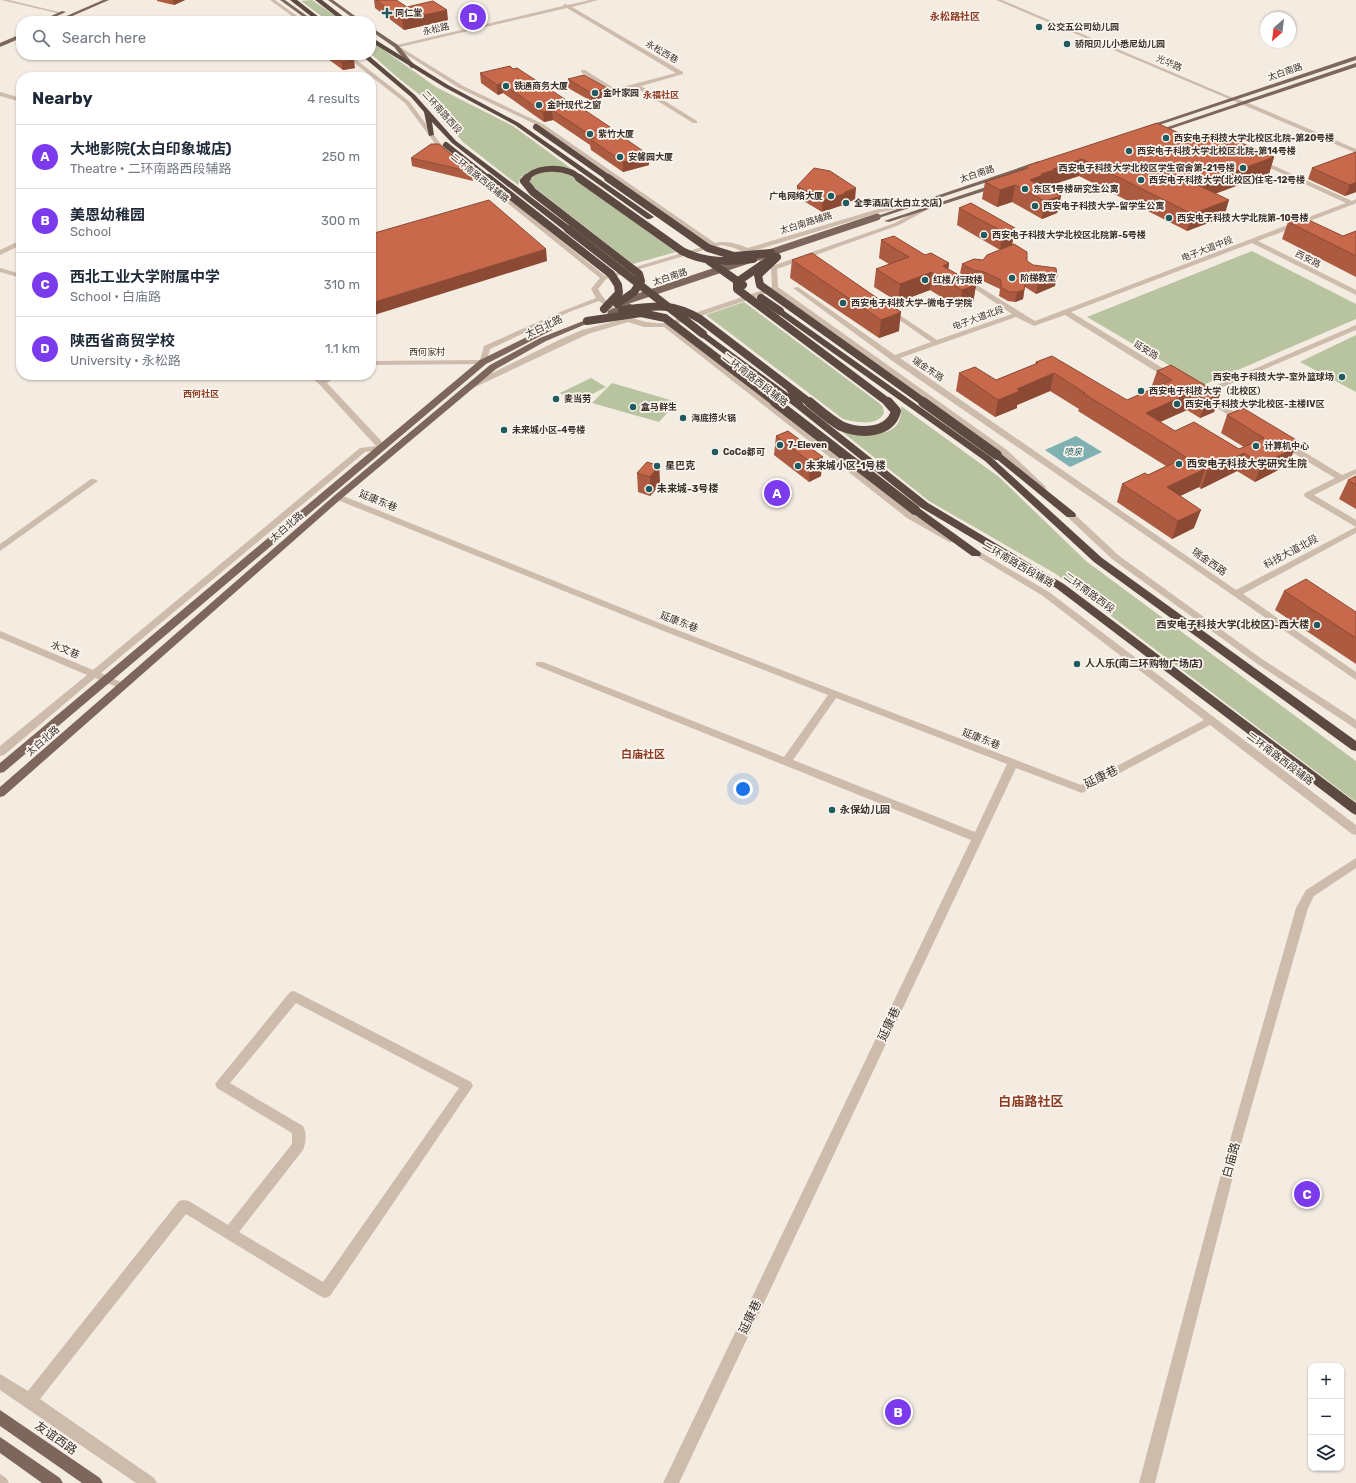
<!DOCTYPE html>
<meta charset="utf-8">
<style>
body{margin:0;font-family:Rubik,"Noto Sans SC",sans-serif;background:#f2f2f3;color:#1f2937}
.controls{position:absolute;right:12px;bottom:12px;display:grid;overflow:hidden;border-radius:8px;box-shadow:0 1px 3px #0004}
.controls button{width:36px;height:36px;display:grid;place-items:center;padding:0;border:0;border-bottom:1px solid #e0e1e3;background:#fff;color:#1f2937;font:20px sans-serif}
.compass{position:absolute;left:1260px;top:12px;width:36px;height:36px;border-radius:50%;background:#fff;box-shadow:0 1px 3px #0004;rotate:208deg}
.you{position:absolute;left:743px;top:789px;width:14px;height:14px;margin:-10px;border:3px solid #fff;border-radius:50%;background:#1a73e8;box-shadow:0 0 0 6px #1a73e833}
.badge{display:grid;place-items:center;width:26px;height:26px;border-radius:50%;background:#7c3aed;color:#fff;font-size:13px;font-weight:700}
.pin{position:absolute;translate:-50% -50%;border:2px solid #fff;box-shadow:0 1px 4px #0006}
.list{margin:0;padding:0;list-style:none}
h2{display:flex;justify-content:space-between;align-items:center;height:52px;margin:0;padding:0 16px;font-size:17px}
h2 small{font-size:13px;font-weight:400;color:#747a83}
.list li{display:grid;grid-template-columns:26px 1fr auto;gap:12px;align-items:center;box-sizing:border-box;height:64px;padding:0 16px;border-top:1px solid #e0e1e3}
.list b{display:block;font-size:15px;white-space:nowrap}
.list p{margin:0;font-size:13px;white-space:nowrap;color:#747a83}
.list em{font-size:13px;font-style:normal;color:#747a83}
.icon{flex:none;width:22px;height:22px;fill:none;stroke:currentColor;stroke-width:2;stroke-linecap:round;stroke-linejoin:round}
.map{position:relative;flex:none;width:1356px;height:1483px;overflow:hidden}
.search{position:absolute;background:#fff;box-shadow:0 1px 3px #0004;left:16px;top:16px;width:360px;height:44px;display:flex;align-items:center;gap:10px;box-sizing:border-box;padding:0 14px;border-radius:16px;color:#747a83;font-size:15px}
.panel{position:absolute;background:#fff;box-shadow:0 1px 3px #0004;left:16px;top:72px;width:360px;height:308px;border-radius:16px}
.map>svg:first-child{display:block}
</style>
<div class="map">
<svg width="1356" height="1483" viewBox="0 0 1356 1483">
<rect width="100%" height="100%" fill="#f4ebe1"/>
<!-- green -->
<g fill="#b8c4a0">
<path d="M312,0L343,21H328L301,1Z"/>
<path d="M371,41L436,87L513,126L573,170L536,169L521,177L518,185L463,142L425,99L397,77L371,54Z"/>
<path d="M557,171L570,175L676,252L633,264L530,184V180L537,173Z"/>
<path d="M1252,251L1356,304V319L1203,385L1087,317Z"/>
<path d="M744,302L879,403L883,407L884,413C877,427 855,422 843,419L706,315Z"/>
<path d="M1356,335V392L1300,362Z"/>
<path d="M591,378L606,387L575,403L560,393Z"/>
<path d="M612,383L677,402L659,422L592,403Z"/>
<path d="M901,406L999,477L1086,561L1356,761V802L1056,574L929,501L841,431C865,434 904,442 901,406Z"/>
</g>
<!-- water -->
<path fill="#7fb0b2" d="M1076,436L1102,452L1070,467L1045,450Z"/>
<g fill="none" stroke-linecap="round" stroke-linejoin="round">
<!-- minor -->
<g fill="#cdbbac" fill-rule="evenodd">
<path d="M1,0H9L63,13L61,14Z"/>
<path d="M270,0H275L304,21H299Z"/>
<path d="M590,0H598L572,7L683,72V74L641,86L697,121V123H693L635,87L612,92L581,72V70H585L615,89L676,73L567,8L400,47L463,86L543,124L715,243C726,240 738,244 748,248L875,210L914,202L917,204L878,213L753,251L775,265L895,223L921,209H925V211L899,225L777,269L778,287L1007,450L1045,486L1046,488L1045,490H1039L1001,454L774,291L671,326L913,514L955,538L956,540L955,542H949L907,518L664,327H644L628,322L588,334L471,389H465L464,387L561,339L582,330L623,319L599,301L569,312L490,349L486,364L371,365V361L480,360L484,346L565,310L596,298L591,289L600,278L436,145L405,103L344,55H350L409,101L440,143L605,276L709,245L539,126L459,88L393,46L563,6V5L565,4L568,5ZM721,245C741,248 755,257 771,269L772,287L665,323C640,325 610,312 598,289L606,279Z"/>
<path d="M996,0H1002L1233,98L1246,102L1356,149V153Z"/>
<path d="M0,92L21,98V102L0,96Z"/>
<path d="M1257,160H1261L1352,201L1356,199V203L1354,204L1258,241L1356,290V295L1252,243L1071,312L1174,375V379H1168L1065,315L1034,326L1016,317L900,358L1236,590L1356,527V533L1243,594L1356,672V680L891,360L793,288L798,287L895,355L931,342L888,312V310H892L937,340L1012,314L963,281V279H967L1035,321L1346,203L1257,162Z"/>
<path d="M21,240V245L0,255V250Z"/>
<path d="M0,268L21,274V278L0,272Z"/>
<path d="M1356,325V330L1204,395L1246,418V422H1240L1202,399V396H1197L1196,394Z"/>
<path d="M309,375H318L323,379L329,375H338L327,383L385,445V449L365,452L101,673L125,684L127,686L125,688H119L95,678L4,755L0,756V746L87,675L0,638V631L93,670L360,448L376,446L320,385Z"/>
<path d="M1280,441H1286L1342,475L1356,469V474L1314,495L1356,520V527L1305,497L1304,495L1305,493L1335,478L1280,445Z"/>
<path d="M91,479H94L98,481L0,551V544Z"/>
<path d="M338,494L667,626L1081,785L1204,720L1043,596L965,549L966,547H972L1049,592L1356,825V835L1352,834L1210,725L1082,793L1016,768L679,1483H663L971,840L537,666L535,664L537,662H543L784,757L828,695L661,630L335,499L334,497L335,495ZM836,698L1007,764L975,832L793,760Z"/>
<path d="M1063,505L1066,506L1118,555L1262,659L1356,720V729L1256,663L1112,559L1060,510L1059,508Z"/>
<path d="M1356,858V868L1314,896L1308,908L1244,1133L1155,1483H1139L1232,1133L1296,908L1306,890Z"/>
<path d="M294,991L471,1082L473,1086L330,1296L325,1298L320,1296L186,1214L40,1399L154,1478L157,1483H136L0,1390V1374L28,1391L179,1201L184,1200L189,1201L228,1225L292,1144V1133L217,1088L215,1084L290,992ZM296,1003L459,1088L323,1282L239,1232L303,1150C306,1143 307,1133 303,1126L230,1083Z"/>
<path d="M0,1474L6,1478L9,1483H0Z"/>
</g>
<!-- major -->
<g fill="#7d675c" fill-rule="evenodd">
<path d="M103,0H109L61,21H55Z"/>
<path d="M280,0H285L314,21H309Z"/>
<path d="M328,0H333L362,21H357Z"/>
<path d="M62,11L66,12L46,21H40Z"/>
<path d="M371,27L398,45L415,66V68H411L394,47L371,31Z"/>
<path d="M21,34V38L0,47V43Z"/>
<path d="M1356,56V60L1147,129L1142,128Z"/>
<path d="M1356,63V67L1158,133L1153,132Z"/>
<path d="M1039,161L1041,162V164L879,218L874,217Z"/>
<path d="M995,184L997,185V187L889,222L884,221Z"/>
<path d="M596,316L600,318L598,319L546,341L496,369L341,499L4,796L0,797V787L335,495L490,365L540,338Z"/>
<path d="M545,328H551L552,330L486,364L4,772L0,773V763L480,360Z"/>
<path d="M0,1410L100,1478L103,1483H82L0,1426Z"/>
<path d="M0,1437L60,1478L63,1483H42L0,1453Z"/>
</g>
<!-- highway -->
<g fill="#5c4a42" fill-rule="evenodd">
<path d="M290,0H297L324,21H317Z"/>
<path d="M315,0H322L349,21H342Z"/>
<path d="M371,37L448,85L519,123L654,217L650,219H647L515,125L444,87L371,42Z"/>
<path d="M361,55H368L415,95L456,141L571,227V231H565L452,143L432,122L434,135L429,136L424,112L411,97Z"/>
<path d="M780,308L991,457L1102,558L1356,741V751L1352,750L1094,562L985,461L777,313L776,311Z"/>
<path d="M703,331L789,394L785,388L790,385L793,386L804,405L928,503L1064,584L1356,803V815L1352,813L1056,588L920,507L795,407L700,336L699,334Z"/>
<path d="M997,452L1000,453L1075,513L1076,515L1075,517H1067L994,457L992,455Z"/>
<path d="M915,507L919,508L980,552L981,554L980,556H972L911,512L910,510Z"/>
</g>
<!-- major-bridge -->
<g stroke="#7d675c" stroke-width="7">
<path d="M617,304L877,217"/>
<path d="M611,313L629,307"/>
</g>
<!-- highway-bridge-far2 -->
<g stroke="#5c4a42" stroke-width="6">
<path d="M536,127L610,179"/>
<path d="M446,145L489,179"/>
<path d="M526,179C535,167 557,167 570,172C574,173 578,177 581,179"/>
</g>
<!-- highway-bridge-far1 -->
<g stroke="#5c4a42" stroke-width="8">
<path d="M488,178L611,274L618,285L619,293L604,309"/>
<path d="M527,178L524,181L533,192L639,274L641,281L634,292L617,304"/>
<path d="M579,178L682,251C705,263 728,262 753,259"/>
<path d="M608,178L708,248L734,256L771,253"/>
<path d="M568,229L703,334"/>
<path d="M777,257L758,275L760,285L925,403"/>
<path d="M769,260L737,282V289L889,403"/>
<path d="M709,261L743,285"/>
<path d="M761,298L780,311"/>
<path d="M622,310C653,306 672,302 700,319L810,403"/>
<path d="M587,321L641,313L665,318L776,403"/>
</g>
<!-- highway-bridge -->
<g stroke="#5c4a42" stroke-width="10">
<path d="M775,402L915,510"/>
<path d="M809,402C819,410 830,420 841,426C860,434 890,434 896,411L888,402"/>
<path d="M923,402L997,455"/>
</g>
</g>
<!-- wall -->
<g fill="#ac5a40">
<path d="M157,0H185L174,5L157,1Z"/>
<path d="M374,0H396L407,7L448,20L404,30L375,8Z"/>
<path d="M328,55H348L355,68L343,70L328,59Z"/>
<path d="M480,73L580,109L610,127V129L649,165L623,172L591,150L590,145L553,120L544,122L503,93L498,95L481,83Z"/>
<path d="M568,79L607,88V96L591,101L568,88Z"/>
<path d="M1194,140L1274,157L1269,174L1216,193L1224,217L1187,231L1079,176L1051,185V187L1046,188L1061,196L1057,213L1042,219L1012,202L997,207L982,199L985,182L1026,168V166Z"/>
<path d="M411,158L472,172L473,181L412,166Z"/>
<path d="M1339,158L1356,192L1345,196L1308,179L1312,168Z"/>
<path d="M797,186L855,200L844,203L843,205L822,212L797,197Z"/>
<path d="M959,208L1015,228L1012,245L1027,261L1055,286L1036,294L1025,287L1023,299L1015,302L1008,301L999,296L1000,289L983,281L972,280L960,273L962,264L983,260L1000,250L957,225Z"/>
<path d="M1288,222L1343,236L1356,231V277L1282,239Z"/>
<path d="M881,240L925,255L949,263L948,269L976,285L973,303L959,308L930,290L898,302L874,287L876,269L889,264L879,258Z"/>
<path d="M792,260L880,300L899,331L879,338L790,278Z"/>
<path d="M1036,362L1127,400L1153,389L1151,388L1157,371L1220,394L1214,412L1200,418L1187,410L1160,422L1175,431L1239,449L1244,447L1221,433L1227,415L1243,408L1291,458L1283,462L1280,469L1255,482L1237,471L1201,489L1199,487L1180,496L1194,528L1172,539L1117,502L1122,484L1148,475L1166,466L1078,411L1079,409L1050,391L1017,405V408L995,417L956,391L959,373L996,380L1035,364Z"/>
<path d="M788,431L821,476L809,482L774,455L776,436Z"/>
<path d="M659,466L660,485L650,496L638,492L637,473Z"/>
<path d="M1356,476V509L1339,499L1348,480Z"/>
<path d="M1284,591L1356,612V664L1275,610Z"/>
</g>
<!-- shaded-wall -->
<g fill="#8c4a34">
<path d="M173,0H185L174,5Z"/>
<path d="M447,10L448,20L404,30L402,20Z"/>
<path d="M354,60L355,68L343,70L341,62Z"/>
<path d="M502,83L503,93L498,95L497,85Z"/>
<path d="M607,88V96L591,101V93Z"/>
<path d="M552,110L553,120L544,122L543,112Z"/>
<path d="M649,155V165L623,172V162Z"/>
<path d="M1274,157L1269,174L1193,202L1198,185Z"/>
<path d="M1082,159L1079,176L1051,185V187L1041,190L1030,180L1041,174L1053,169Z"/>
<path d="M1356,182V192L1345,196L1350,185Z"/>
<path d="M1015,185L1012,202L997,207L1000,190Z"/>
<path d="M856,188L855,200L844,203L843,205L822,212L823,200Z"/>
<path d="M1061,196L1057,213L1042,219L1045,201Z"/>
<path d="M1229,200L1224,217L1187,231L1192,214Z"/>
<path d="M1015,228L1012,245L1000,250L1003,232Z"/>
<path d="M546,249L547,261L371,316V303Z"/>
<path d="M949,263L947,280L943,266Z"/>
<path d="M932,272L930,290L898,302L900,284Z"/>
<path d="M1057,277L1055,286L1036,294L1038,285Z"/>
<path d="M976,285L973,303L959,308L962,290Z"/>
<path d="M1024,290L1023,299L1015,302L1017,292Z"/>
<path d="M901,312L899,331L879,338L881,320Z"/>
<path d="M1054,373L1050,391L1017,405V408L995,417L998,400L1017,389Z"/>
<path d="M1192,392L1187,410L1142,430L1146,413Z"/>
<path d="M1220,394L1214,412L1200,418L1206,400Z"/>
<path d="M1298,441L1291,458L1283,462L1280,469L1255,482L1261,464L1282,449Z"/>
<path d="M1244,453L1237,471L1201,489L1207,471Z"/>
<path d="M823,457L821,476L809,482L810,462Z"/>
<path d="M659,466L660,485L650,496V477Z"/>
<path d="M1205,469L1199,487L1161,505L1167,487Z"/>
<path d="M1201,510L1194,528L1172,539L1178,521Z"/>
</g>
<!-- building -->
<g fill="#c8694b" stroke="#8c4a34">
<path d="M376,0H396L407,7L433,1L447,10L402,20Z"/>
<path d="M74,18L87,21H66Z"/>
<path d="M332,55H348L354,60L341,62Z"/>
<path d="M510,66L513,69L517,68L580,109H583L610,127H608L649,155L623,162L590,139L595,138L552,110L543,112L502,83L497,85L480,73Z"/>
<path d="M584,75L607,88L591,93L568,79Z"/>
<path d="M1157,123L1194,140L1216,132L1274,157L1198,185L1229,200L1192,214L1082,159L1053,169L1054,170L1041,174L1043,175L1030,180L1061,196L1045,201L1015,185L1000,190L985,182L1028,168L1026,166Z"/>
<path d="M431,144H439L472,172L411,158Z"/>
<path d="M1356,152V182L1350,185L1312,168L1339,158Z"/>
<path d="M814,168L830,171L856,188L845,192L844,194L823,200L797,186Z"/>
<path d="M489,200L546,249L371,303V234Z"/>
<path d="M971,203L1015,228L1003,232L959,208Z"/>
<path d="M1300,216L1343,236L1356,231V256L1288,222Z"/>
<path d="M894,236L925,255L931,253L949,263L943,266L976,285L962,290L932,272L900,284L876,269L909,257L881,240Z"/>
<path d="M1014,244L1027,252V261L1033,265L1056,268L1057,277L1038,285L1026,278L1024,290L1017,292H1009L1001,287V280L984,272L973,270L962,264L974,259L983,260L987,255Z"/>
<path d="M812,253L880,300L882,299L901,312L881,320L792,260Z"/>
<path d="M1052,356L1127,400L1172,380L1157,371L1171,365L1220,394L1206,400L1192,392L1146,413L1175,431L1194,422L1239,449L1264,438L1227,415L1243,408L1298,441L1282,449L1287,452L1261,464L1244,453L1207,471L1205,469L1167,487L1201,510L1178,521L1122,484L1145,473L1148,475L1186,457L1083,393H1085L1054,373L1017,389L1020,391L998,400L959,373L975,367L996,380L1038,363L1036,362Z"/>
<path d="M788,431L823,457L810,462L776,436Z"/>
<path d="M647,462L659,466L650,477L637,473Z"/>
<path d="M1356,476V485L1348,480Z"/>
<path d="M1306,579L1356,612V638L1284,591Z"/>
</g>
<!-- markers -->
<g fill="#1f5a5e" stroke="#fbf5ee" stroke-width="1.5">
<path d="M385 7h4v4h4v4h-4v4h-4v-4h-4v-4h4z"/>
<circle cx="1039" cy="27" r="4"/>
<circle cx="1067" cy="44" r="4"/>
<circle cx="506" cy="86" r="4"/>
<circle cx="595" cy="93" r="4"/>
<circle cx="539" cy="105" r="4"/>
<circle cx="590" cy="134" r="4"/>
<circle cx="1166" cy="138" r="4"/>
<circle cx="1129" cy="151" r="4"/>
<circle cx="620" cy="157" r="4"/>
<circle cx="1243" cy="168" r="4"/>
<circle cx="1141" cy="180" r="4"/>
<circle cx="1025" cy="189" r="4"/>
<circle cx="831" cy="196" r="4"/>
<circle cx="846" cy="203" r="4"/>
<circle cx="1035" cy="206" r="4"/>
<circle cx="1169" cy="218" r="4"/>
<circle cx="984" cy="235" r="4"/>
<circle cx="1012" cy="278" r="4"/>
<circle cx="925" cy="280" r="4"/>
<circle cx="843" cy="303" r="4"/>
<circle cx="1342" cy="377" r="4"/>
<circle cx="1141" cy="391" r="4"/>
<circle cx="556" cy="399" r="4"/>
<circle cx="1177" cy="404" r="4"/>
<circle cx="633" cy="407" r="4"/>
<circle cx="683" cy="418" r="4"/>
<circle cx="504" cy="430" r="4"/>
<circle cx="780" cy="445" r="4"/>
<circle cx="1256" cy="446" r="4"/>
<circle cx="715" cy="452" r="4"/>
<circle cx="1179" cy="464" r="4"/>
<circle cx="657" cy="466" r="4"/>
<circle cx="798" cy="466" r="4"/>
<circle cx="649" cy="489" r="4"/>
<circle cx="1317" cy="625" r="4"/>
<circle cx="1077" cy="664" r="4"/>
<circle cx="832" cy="810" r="4"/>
</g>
<g text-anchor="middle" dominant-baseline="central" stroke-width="3.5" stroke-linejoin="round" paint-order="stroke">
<!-- far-poi labels -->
<g font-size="9" font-weight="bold" fill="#3b302b" stroke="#fbf5ee" text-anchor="start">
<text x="395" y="13">同仁堂</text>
<text x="1047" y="27">公交五公司幼儿园</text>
<text x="1075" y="44">骄阳贝儿小悉尼幼儿园</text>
<text x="514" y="86">铁通商务大厦</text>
<text x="603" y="93">金叶家园</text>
<text x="547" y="105">金叶现代之窗</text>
<text x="598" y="134">紫竹大厦</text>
<text x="1174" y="138">西安电子科技大学北校区北院-第20号楼</text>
<text x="1137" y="151">西安电子科技大学北校区北院-第14号楼</text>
<text x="628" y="157">安馨园大厦</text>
<text x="1235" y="168" text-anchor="end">西安电子科技大学北校区学生宿舍第-21号楼</text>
<text x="1149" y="180">西安电子科技大学(北校区)住宅-12号楼</text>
<text x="1033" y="189">东区1号楼研究生公寓</text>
<text x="823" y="196" text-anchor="end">广电网络大厦</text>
<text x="854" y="203">全季酒店(太白立交店)</text>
<text x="1043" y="206">西安电子科技大学-留学生公寓</text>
<text x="1177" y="218">西安电子科技大学北院第-10号楼</text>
<text x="992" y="235">西安电子科技大学北校区北院第-5号楼</text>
<text x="1020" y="278">阶梯教室</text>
<text x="933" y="280">红楼/行政楼</text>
<text x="851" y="303">西安电子科技大学-微电子学院</text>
<text x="1334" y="377" text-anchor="end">西安电子科技大学-室外篮球场</text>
<text x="1149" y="391">西安电子科技大学（北校区）</text>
<text x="564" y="399">麦当劳</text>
<text x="1185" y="404">西安电子科技大学北校区-主楼IV区</text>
<text x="641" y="407">盒马鲜生</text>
<text x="691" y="418">海底捞火锅</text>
<text x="512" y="430">未来城小区-4号楼</text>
<text x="788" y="445">7-Eleven</text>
<text x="1264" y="446">计算机中心</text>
<text x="723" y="452">CoCo都可</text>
</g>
<!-- far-street labels -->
<g font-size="9" fill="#3b302b" stroke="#fbf5ee">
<text transform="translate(436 29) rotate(-13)">永松路</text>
<text transform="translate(662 52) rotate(30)">永松西巷</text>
<text transform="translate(1169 63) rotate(23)">光华路</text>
<text transform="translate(1285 72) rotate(-19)">太白南路</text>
<text transform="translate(442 112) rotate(48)">二环南路西段</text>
<text transform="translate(977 174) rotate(-18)">太白南路</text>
<text transform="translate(480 178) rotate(39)">二环南路西段辅路</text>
<text transform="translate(806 223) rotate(-17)">太白南路辅路</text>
<text transform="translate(1207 249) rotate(-21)">电子大道中段</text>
<text transform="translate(1308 259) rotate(27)">西安路</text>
<text transform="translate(670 277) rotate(-18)">太白南路</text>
<text transform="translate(978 318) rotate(-20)">电子大道北段</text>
<text transform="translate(1146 350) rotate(31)">延安路</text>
<text x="427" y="352">西何家村</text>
<text transform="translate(928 369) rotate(34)">瑞金东路</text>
</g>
<!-- far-neighbourhood labels -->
<g font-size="9" font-weight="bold" fill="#8c3b22" stroke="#fbf5ee">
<text x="661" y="95">永福社区</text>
<text x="201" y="394">西何社区</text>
</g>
<!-- far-water labels -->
<g font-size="9" font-style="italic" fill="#1f5a5e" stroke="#fbf5ee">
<text x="1073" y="452">喷泉</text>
</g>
<!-- far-quarter labels -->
<g font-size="10" font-weight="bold" fill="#8c3b22" stroke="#fbf5ee">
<text x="955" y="17">永松路社区</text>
</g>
<!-- street labels -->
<g font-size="10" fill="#3b302b" stroke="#fbf5ee">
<text transform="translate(544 327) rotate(-25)">太白北路</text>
<text transform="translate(755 380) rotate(38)">二环南路西段辅路</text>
<text transform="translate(378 501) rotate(22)">延康东巷</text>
<text transform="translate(287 527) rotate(-41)">太白北路</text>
<text transform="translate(1291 552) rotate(-28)">科技大道北段</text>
<text transform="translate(1209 562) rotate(35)">瑞金西路</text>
<text transform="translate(1018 565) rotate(30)">二环南路西段辅路</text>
<text transform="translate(1089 593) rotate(36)">二环南路西段</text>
<text transform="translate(679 622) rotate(21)">延康东巷</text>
<text transform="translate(65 650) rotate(23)">水文巷</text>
<text transform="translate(981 739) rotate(21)">延康东巷</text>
<text transform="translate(43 741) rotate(-41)">太白北路</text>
<text transform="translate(1280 759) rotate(37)">二环南路西段辅路</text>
</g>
<!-- poi labels -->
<g font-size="10" font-weight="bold" fill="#3b302b" stroke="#fbf5ee" text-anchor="start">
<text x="1187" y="464">西安电子科技大学研究生院</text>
<text x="665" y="466">星巴克</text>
<text x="806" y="466">未来城小区-1号楼</text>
<text x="657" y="489">未来城-3号楼</text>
<text x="1309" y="625" text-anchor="end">西安电子科技大学(北校区)-西大楼</text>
<text x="1085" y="664">人人乐(南二环购物广场店)</text>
<text x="840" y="810">永保幼儿园</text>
</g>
<!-- neighbourhood labels -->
<g font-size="11" font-weight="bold" fill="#8c3b22" stroke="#fbf5ee">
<text x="643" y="754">白庙社区</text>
</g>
<!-- near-street labels -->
<g font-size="12" fill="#3b302b" stroke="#fbf5ee">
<text transform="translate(1101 777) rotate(-26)">延康巷</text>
<text transform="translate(889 1024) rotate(-65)">延康巷</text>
<text transform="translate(1231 1160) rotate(-75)">白庙路</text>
<text transform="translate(750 1317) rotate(-65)">延康巷</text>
<text transform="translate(56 1438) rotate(35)">友谊西路</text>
</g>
<!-- near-neighbourhood labels -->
<g font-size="13" font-weight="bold" fill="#8c3b22" stroke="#fbf5ee">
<text x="1031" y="1101">白庙路社区</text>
</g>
</g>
</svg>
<div class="controls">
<button>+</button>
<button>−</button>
<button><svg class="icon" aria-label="layers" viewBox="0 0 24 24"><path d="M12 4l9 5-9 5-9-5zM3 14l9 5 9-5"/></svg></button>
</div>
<svg class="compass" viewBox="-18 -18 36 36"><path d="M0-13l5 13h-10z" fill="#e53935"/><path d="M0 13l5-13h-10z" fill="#747a83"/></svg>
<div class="you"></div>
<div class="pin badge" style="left:777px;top:493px">A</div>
<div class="pin badge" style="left:898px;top:1412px">B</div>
<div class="pin badge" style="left:1307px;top:1194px">C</div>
<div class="pin badge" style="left:473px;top:17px">D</div>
<div class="search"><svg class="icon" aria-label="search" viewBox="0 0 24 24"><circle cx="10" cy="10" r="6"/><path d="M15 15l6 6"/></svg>Search here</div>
<section class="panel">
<h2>Nearby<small>4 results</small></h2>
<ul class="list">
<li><span class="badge">A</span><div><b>大地影院(太白印象城店)</b><p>Theatre · 二环南路西段辅路</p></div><em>250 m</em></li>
<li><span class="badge">B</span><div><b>美恩幼稚园</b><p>School</p></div><em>300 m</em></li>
<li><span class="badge">C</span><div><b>西北工业大学附属中学</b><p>School · 白庙路</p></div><em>310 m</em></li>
<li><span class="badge">D</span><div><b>陕西省商贸学校</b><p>University · 永松路</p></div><em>1.1 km</em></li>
</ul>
</section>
</div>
